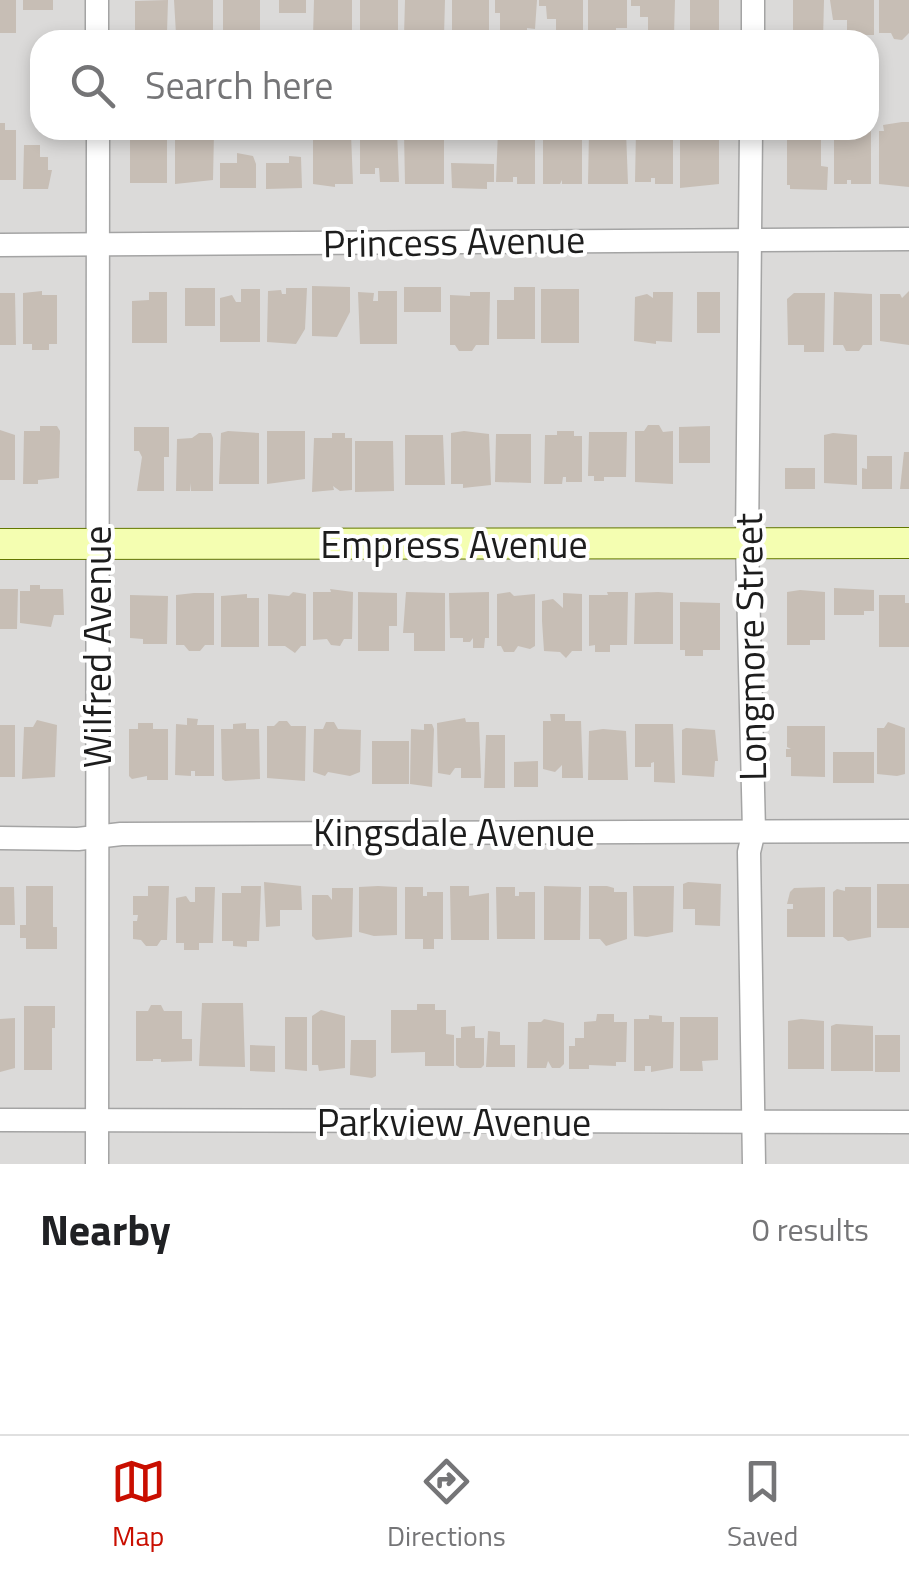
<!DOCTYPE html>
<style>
body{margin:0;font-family:"Titillium Web",sans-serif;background:#f2f2f2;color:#202124}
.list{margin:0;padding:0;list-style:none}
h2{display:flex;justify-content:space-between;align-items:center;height:130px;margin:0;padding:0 40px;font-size:42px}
h2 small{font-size:32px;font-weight:400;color:#757577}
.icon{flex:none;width:55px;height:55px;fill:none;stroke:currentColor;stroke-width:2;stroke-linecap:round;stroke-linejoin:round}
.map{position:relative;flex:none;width:909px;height:1164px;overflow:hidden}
.search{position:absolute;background:#fff;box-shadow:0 5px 15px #0003;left:30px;right:30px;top:30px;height:110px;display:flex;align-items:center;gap:25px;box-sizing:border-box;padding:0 35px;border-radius:30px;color:#757577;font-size:38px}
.sheet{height:270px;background:#fff}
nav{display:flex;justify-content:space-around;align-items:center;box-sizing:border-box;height:140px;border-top:2px solid #e0e0e0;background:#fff;font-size:28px;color:#757577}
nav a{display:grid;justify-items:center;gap:5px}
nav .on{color:#c90e00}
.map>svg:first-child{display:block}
</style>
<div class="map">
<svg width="909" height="1164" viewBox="0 0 909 1164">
<rect width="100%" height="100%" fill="#efebe1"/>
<!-- residential -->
<path fill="#dbdad9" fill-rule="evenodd" d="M0,0H909V1164H0ZM40,40H869V130H40Z"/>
<!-- building -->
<g fill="#c7beb5">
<rect x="0" y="0" width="16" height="33"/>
<rect x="23" y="0" width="30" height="10"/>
<path d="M168,0L167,33L135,35V1Z"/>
<path d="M174,0H213V34H205V40H188V34H176Z"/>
<rect x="223" y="0" width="37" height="40"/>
<rect x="279" y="0" width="27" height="13"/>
<path d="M314,0H352V36H343L344,40H324V36H313Z"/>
<path d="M360,0H398V33H391V38L360,33Z"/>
<path d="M405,0H445L444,36L411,40V36H404Z"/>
<path d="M452,0H489V35H478V40L452,36Z"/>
<path d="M495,0H537L535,29L527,28V36H500V13H495Z"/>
<path d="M539,0H583V36L556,35V19H547L546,6H539Z"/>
<path d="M588,0H627V28H616V34H606V40H599V34H588Z"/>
<path d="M631,0H675L674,35H648V17H640V6H631Z"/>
<rect x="690" y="0" width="29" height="33"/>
<path d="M793,0H824L823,40H793Z"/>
<path d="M830,0H874V35H847V20H833Z"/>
<path d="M879,0H909V33L902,40L894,39L891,33H879Z"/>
<path d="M902,122H909V187L879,184V131H884L883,125Z"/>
<path d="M0,123H5V130H16V180H0Z"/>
<rect x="130" y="130" width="37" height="53"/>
<path d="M206,130L214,132L213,180L175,184V131Z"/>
<path d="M329,130L351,134L353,184H335V187L313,184V136H324Z"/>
<path d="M360,130H397L399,182H380L379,168H375V174H360Z"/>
<path d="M498,130H535V184H517V177H513V182H496Z"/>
<path d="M543,130H582V184H562V180L560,184H543Z"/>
<path d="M593,130L626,131L628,184H588L589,132Z"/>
<path d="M636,130H673V184H655V178H651V182H635Z"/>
<path d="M685,130L709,132V136H719V184L680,188V132Z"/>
<path d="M790,130H810V135H821V166L828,167L827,190L790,189V185H787V135H790Z"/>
<path d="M834,131H871V184H851V180H847V184H834Z"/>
<path d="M444,132V184H405L404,133Z"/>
<path d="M24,145H40V157H48V170H52L48,189H23Z"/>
<path d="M237,153L253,156L256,164V188H220V163H237Z"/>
<path d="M289,156L301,157L302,188L266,189V163H289Z"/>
<path d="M451,163L494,164V182H487V189L452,188Z"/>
<path d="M312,286L350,287V312L337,337L312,336Z"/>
<rect x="404" y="287" width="37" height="25"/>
<path d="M514,287H535V339H497V300H514Z"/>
<rect x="185" y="288" width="30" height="38"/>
<path d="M286,288H307L305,329L296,344L267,342L268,291L281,290L282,294H286Z"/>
<path d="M241,289H260V342H220V298L232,295L236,302H241Z"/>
<rect x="541" y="289" width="38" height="54"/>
<path d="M42,291V295H57V344H49V350H32V344H23V293Z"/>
<path d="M378,291H397V344H360L358,292L374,293L373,301H378Z"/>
<path d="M909,291V345L880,341V294H900L902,298Z"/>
<path d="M149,292H167V343H132V301L149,300Z"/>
<path d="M470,292H490L489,345H476L472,351H459L455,345H450V295L470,296Z"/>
<path d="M653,292H673L672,342L656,341V344L634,341L635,297L647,294L653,298Z"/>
<rect x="697" y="292" width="23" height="41"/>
<path d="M834,292L872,294V345H863L859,351H846L843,345H833Z"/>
<path d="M0,293H15L16,345H0Z"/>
<path d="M794,293H825L824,352H804V345H788L787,299Z"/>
<path d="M648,425H659L663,432L673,431V484L635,482V431H644Z"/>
<path d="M40,426H57L60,431L59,478L38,480V484H23L24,431H40Z"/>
<path d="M710,426V463H679V427Z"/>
<path d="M134,427H169V457H164V491H137L142,457L139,451H134Z"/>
<path d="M0,430L15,435V480H0Z"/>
<path d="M228,431L259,433V484H219L221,433Z"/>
<path d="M267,431H305V479L267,484Z"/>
<path d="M464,431L489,434L491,485L463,488V484H451V433Z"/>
<path d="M557,431H574V436H582V482H566V477H563L562,484H544L545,435H557Z"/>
<path d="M589,432H627L626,477H604V481H594V476H588Z"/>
<path d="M199,433H211L213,438V491H191V483L190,491H176L177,439L192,438Z"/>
<path d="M332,433H345V438H352V490L340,491L333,486L334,490L312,492L314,438H332Z"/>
<path d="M833,433L857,435V485L824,483V435Z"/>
<path d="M496,434H531V483L495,482Z"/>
<path d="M405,435H443L445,485H405Z"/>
<path d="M355,441H393L394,491L355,492Z"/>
<path d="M904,452H909V489H900Z"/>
<path d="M867,456H892V489H862V468L867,469Z"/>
<rect x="785" y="468" width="30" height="21"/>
<path d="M30,585H40V589H63L64,615H54L51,627L20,623V591H30Z"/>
<path d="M834,588L874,590V611H864V615H834Z"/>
<path d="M0,589H18L17,629H0Z"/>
<path d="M330,589L353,592L352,639H344L340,646L331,645L327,639L313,640V592H331Z"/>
<path d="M800,590L825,592V640H810V645H787V592Z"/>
<path d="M293,592L306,594V646H301L295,653L285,646H268V594L289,596Z"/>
<path d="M358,592L397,593V626H389V651H358Z"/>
<path d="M406,592L445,593V651H414V633H403Z"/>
<path d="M489,592V638H485L484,648H473V638L470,642H463V638H450L449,593Z"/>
<path d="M510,592L514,596L535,594V646L530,649L518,646L514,652H504L501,646H497V594Z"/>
<path d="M607,592H628L627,645H610V652H595V645L589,646V595H608Z"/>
<path d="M658,592L673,593V644H634L635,593Z"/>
<path d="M194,593H214V645H205L200,651H189L184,645H176V595Z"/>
<path d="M563,593L582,594V651H572L566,658L560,652L544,651L542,621V601L553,599L563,608Z"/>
<path d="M247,594V598H259V647H221V596Z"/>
<path d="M130,595L168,596L167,644H143V639L130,638Z"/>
<path d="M879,595H905V603H909V647H879Z"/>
<path d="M680,602L720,603V650H703V656H685V650H680Z"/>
<path d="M550,714H565V721H581L583,778H562V765L555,772L543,769V721H551Z"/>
<path d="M187,718L198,719L197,725H214V776H195V771H191V776L175,775L176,724L187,725Z"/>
<path d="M465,718L466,722H479L481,778H461V768H455L450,775L438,773L437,723Z"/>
<path d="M37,720L57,725L55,777L22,779L24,727H33Z"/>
<path d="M279,721H287L291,726H306L305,781L267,778V726H274Z"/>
<path d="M326,722H334L338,729L361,730L360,772L350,776L328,772L325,776L313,772L314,729H323Z"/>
<path d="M888,722L905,728V774L897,776L877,774V728H884Z"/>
<path d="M138,723H153V729H168V780H147V776L132,779L129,776V729H138Z"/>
<path d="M246,723V729H259L260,779L225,781L222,779L221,729H233V724Z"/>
<path d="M424,724H432L434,729L432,787L410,784L411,729L424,730Z"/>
<path d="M635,724H673L675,783L654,782V762L651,763V767H635Z"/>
<rect x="0" y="725" width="15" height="52"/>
<path d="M787,726H825V777L791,776V757H786V749H791L787,747Z"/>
<path d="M686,728L715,730L718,761H715L714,777L682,775V730Z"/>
<path d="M603,729L626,731L628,780H588L589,731Z"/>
<path d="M486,735H505V788H484Z"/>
<rect x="372" y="741" width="37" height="43"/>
<rect x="833" y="752" width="41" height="31"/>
<path d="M538,761V787H514V762Z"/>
<path d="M264,882L301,886L302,910H280V926L266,927Z"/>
<path d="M688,882L721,884L720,926L695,925V909H683V884Z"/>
<rect x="877" y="884" width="32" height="44"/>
<path d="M26,886H53V927H57V949H26V938H20V925H26Z"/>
<path d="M148,886H169L167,940H161L157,946H146L141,940L133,939V921H137L138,915H133V896H148Z"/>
<path d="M241,886H261L259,941H247V947L233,946V941H222V893H241Z"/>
<path d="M378,886L397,887V935L374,936L359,932V887Z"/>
<path d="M450,886H469V896L489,893V940H451Z"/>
<path d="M544,886L581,887L580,940H544Z"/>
<path d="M589,886H607L614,888V892H627V939L606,946L600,939H589Z"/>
<path d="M633,886H674L673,932L647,937L634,936Z"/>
<path d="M0,887H14L15,925H0Z"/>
<path d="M195,887H215L213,943H199V950H184V943H176V898L186,896L190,902H195Z"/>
<path d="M405,887H423V896H427V892H443V939H434V949H423V939H405Z"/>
<path d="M496,887H515V896H519V892H535V939H497Z"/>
<path d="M825,887V937H787V909H793V904H787L790,892L794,888Z"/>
<path d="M845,887H871V937L848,941L843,937H833V892L837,889L845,891Z"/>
<path d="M332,888H353L352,937L316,940L312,936V895H328L332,900Z"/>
<path d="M202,1003H243L245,1067L199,1066Z"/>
<path d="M417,1004H435V1010H446V1034L454,1035V1066H425V1052L391,1053V1010H417Z"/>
<path d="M151,1005H161L164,1011H182V1039H192V1061L161,1062V1059H153V1061H136V1011H148Z"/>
<path d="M24,1006H55V1028H52V1070H24Z"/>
<path d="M321,1010L345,1016V1068L319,1071L318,1065H312V1016Z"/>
<path d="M597,1014H614V1022H627L626,1062H616V1066L589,1065V1069H569V1046H575V1038H584V1022L596,1021Z"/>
<path d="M649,1015L662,1016V1022H674L673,1068L651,1072V1066H645V1071H634V1019H649Z"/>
<path d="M285,1017H307V1071L285,1069Z"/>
<path d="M680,1017H718V1060L702,1061L703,1071H680Z"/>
<path d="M15,1018V1068L0,1072V1019Z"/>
<path d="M544,1019L564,1023V1064L560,1068H552L548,1061L546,1068H527L528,1022H541Z"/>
<path d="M801,1019L824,1021V1069H788V1021Z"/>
<path d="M836,1024L873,1026V1071H831V1026Z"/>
<path d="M475,1026V1038H484V1065L481,1068H460L456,1065V1038H461V1027Z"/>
<path d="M488,1031L500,1032V1045H515V1067H486Z"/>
<rect x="875" y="1035" width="25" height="37"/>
<path d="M351,1040H376V1076L372,1078L350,1075Z"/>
<path d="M250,1045L275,1046V1072L250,1071Z"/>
</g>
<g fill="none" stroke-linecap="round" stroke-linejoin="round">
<defs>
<g id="street">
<path d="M97,0V40"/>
<path d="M753,40V0"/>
<path d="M751,130L747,543L754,831L749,852L754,1164"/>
<path d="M0,245L909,239"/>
<path d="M0,838L78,839L121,834L909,831"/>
<path d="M0,1120L909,1122"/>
<path d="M97,1164L98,130"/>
</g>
<path id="secondary" d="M0,544L909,543"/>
</defs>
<!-- street casing -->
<use href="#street" stroke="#a4a4a4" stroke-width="25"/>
<!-- secondary casing -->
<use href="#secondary" stroke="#627700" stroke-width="32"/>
<!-- street -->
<use href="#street" stroke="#fff" stroke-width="22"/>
<!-- secondary -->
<use href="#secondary" stroke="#f4feb1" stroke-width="30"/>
</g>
<g text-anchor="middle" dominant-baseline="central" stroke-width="8" stroke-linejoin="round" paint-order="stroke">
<!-- street labels -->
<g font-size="38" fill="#1d1d1d" stroke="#fff">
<text transform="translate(454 241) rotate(-1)">Princess Avenue</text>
<text x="454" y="544">Empress Avenue</text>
<text transform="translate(97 647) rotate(-90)">Wilfred Avenue</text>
<text transform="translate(750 647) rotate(-91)">Longmore Street</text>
<text x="454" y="832">Kingsdale Avenue</text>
<text x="454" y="1122">Parkview Avenue</text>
</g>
</g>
</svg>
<div class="search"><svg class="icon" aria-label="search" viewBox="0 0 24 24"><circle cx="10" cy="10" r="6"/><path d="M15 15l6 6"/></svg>Search here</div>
</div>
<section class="sheet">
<h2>Nearby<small>0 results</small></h2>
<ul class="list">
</ul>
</section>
<nav>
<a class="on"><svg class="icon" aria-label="map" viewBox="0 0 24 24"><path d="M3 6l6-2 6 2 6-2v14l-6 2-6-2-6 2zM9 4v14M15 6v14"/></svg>Map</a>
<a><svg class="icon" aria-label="directions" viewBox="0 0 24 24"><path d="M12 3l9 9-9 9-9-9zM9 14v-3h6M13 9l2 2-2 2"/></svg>Directions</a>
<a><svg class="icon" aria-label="saved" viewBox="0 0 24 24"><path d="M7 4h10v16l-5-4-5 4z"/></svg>Saved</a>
</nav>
